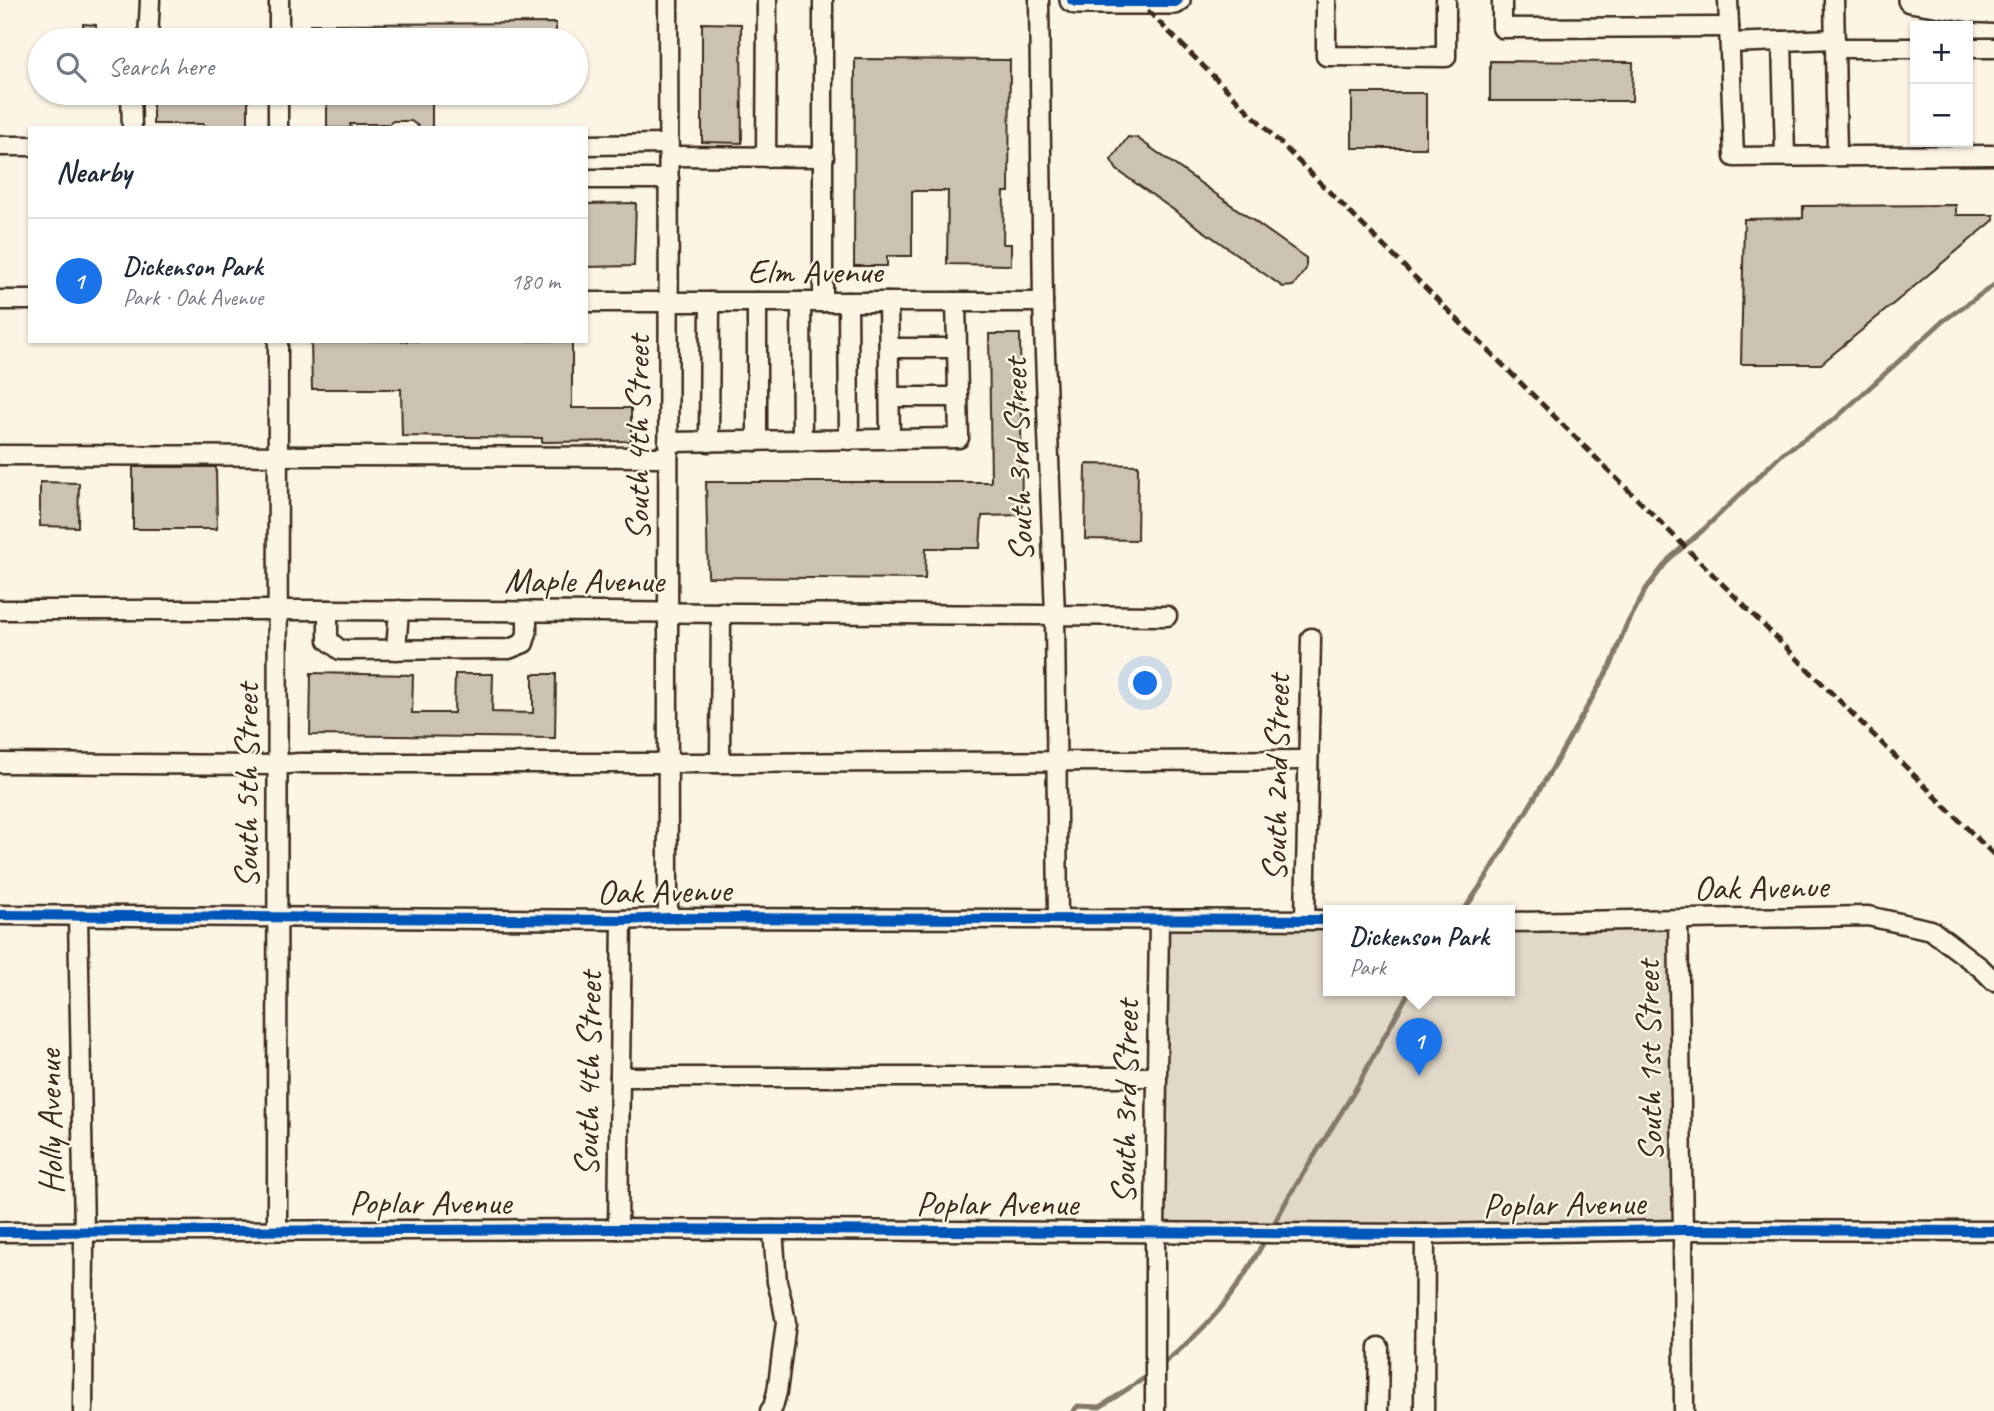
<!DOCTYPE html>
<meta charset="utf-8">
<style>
body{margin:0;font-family:Caveat,sans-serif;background:#f6f6f7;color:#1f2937}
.controls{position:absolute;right:21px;top:21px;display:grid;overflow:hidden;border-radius:0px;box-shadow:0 2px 5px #0004}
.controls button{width:63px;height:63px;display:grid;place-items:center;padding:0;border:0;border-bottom:2px solid #e0e1e3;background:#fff;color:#1f2937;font:35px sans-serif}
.you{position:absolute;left:1146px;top:684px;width:24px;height:24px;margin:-18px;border:5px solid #fff;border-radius:50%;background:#1a73e8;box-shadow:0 0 0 10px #1a73e833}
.badge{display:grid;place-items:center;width:46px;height:46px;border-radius:50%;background:#1a73e8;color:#fff;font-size:23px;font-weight:700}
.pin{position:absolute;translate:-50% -58px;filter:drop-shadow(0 2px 4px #0008)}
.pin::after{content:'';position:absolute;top:37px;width:24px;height:21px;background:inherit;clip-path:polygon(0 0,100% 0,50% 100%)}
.popup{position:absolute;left:1323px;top:905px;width:192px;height:91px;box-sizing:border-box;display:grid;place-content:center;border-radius:0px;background:#fff;filter:drop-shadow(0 2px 5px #0005);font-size:23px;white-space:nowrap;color:#747a83}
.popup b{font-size:26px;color:#1f2937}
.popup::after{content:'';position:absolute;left:50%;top:100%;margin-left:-14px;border:14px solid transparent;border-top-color:#fff}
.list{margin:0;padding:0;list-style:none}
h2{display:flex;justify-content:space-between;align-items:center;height:91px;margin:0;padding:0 28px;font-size:30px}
h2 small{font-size:23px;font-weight:400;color:#747a83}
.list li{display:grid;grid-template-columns:46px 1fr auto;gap:21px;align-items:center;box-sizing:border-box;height:126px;padding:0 28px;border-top:2px solid #e0e1e3}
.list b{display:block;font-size:26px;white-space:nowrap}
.list p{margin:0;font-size:23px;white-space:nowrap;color:#747a83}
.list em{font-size:23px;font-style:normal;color:#747a83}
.icon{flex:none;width:38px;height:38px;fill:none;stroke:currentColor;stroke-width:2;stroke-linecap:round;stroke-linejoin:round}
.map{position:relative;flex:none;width:1994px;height:1411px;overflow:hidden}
.search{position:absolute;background:#fff;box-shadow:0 2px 5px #0004;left:28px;top:28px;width:560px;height:77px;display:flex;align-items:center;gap:18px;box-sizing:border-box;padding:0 24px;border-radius:38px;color:#747a83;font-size:26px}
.panel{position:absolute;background:#fff;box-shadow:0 2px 5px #0004;left:28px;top:126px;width:560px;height:217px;border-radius:0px}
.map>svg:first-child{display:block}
</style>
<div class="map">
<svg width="1994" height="1411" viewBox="0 0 1994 1411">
<rect width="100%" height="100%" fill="#fcf5e5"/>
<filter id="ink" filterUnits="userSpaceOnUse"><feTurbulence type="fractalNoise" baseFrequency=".0143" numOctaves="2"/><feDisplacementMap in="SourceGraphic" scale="14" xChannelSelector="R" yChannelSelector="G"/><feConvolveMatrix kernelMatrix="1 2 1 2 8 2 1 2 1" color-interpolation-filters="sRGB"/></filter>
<g filter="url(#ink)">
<!-- green -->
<path fill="#e0d8c8" stroke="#8e8173" stroke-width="2" d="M1159,920L1328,921V990H1510V921L1678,920L1683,1230L1155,1231Z"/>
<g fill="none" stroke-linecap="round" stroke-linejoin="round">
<!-- stream -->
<g stroke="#85796b" stroke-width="5">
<path d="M1464,910L1486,878L1552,769L1612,663L1625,628L1646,589L1669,559L1703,530L1783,453L1835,419L1943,321L1994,285"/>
<path d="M1271,1229L1288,1198L1354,1092L1410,990"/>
<path d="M1160,1366C1210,1327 1236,1294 1266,1238"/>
<path d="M1073,1411L1078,1406L1100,1407L1149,1375"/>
</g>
</g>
<!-- building -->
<g fill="#ccc2b3" stroke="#3b2a1e" stroke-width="2">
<path d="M556,23V40H310V24Z"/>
<path d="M702,23L741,24L742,143L702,142Z"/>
<path d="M83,24L96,25V40H83Z"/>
<path d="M855,59L1010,60L1009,192H1004L1003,244H1011V265L947,264L948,191H912V256H887V266H854Z"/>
<path d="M1490,61L1633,62L1632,101H1490Z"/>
<path d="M153,93H248V128H204V124H153Z"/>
<path d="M327,93H432V128H421L411,121H393L389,124H350L351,128H327Z"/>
<rect x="1352" y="93" width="74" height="55"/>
<path d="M1128,137L1137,138L1306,258V269L1293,286L1283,287L1117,170L1111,160Z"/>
<path d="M636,203L634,266L586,267V204Z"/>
<path d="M1956,205V215H1994V220L1821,364H1741L1744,219L1803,218V206Z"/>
<path d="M989,334H1020L1022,515L982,516L980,548H926L925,579L708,577L706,482H991Z"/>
<path d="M311,341H572V408H631V441L542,442V438L402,436L401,389H312Z"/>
<path d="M1086,464L1138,465L1137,540L1085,539Z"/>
<path d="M133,467H216L217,529H133Z"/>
<path d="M40,482L79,483L78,527L40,526Z"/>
<path d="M311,673L413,675L412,713H454L455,674H493L492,712L533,713V674H556L555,738L310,735Z"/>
</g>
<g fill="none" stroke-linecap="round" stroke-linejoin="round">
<defs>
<g id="minor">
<path d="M668,0C670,306 667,612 668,918"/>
<path d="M823,0V302"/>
<path d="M1039,0L1043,302L1055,615L1058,919"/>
<path d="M1326,0V56L1446,57V0"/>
<path d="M1502,0V28L1729,27"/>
<path d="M1728,0L1734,157L1994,155"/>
<path d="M1834,0L1835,48H1915"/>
<path d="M148,40L150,0"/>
<path d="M279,40V0"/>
<path d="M1782,41L1785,156"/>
<path d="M1730,43L1835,39"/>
<path d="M1835,48L1837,155"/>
<path d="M1968,48H1994"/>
<path d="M131,93L132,128"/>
<path d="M278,128V93"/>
<path d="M586,145L669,144"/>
<path d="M0,146H30"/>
<path d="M669,156L824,157"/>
<path d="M766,157L767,0"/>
<path d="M586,179H669"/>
<path d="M0,300H30"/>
<path d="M586,302H1043"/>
<path d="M801,302L802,441"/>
<path d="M848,302L849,440"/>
<path d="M888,302L890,439"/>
<path d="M889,348H957"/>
<path d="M890,397H958"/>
<path d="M757,441V302"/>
<path d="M668,442L959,438L956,302"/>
<path d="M709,442L710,302"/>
<path d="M0,455L668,457"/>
<path d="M0,610H328L1167,616"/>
<path d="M328,610V640L340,650L509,649L524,643L527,633V611"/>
<path d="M396,650L399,610"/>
<path d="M0,763L277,765L299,763H720L1308,760"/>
<path d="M720,763L721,612"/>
<path d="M0,915L622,920L668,918L1328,920"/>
<path d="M78,916L84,1232L83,1411"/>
<path d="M1305,919L1311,638"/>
<path d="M1678,920L1683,1230L1684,1411"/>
<path d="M1510,922L1868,916L1931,930L1981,968L1994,981"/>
<path d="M620,1077H1157"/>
<path d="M618,1229L622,920"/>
<path d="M277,1230L278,341"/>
<path d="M0,1232L618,1229L1425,1234L1683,1230L1994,1231"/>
<path d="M770,1411L773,1407L777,1392L786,1323L782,1301L777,1282L773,1230"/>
<path d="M1155,1411V1231L1159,920"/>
<path d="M1378,1411L1379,1347"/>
<path d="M1424,1411L1425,1234"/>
</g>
<g id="major">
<path d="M1072,0L1076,2H1175L1178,0"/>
<path d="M1910,0L1972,10L1994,11"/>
</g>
</defs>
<!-- minor casing -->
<use href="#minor" stroke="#3b2a1e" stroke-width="23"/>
<!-- major casing -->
<use href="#major" stroke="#3b2a1e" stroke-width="28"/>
<!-- minor -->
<use href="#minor" stroke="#fcf5e5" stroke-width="18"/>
<!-- major -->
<use href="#major" stroke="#fcf5e5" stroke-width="23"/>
<!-- rail -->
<path stroke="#3b2a1e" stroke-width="5" stroke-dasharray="10 5" stroke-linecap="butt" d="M1137,0L1994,855"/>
<defs>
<g id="cycleway">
<path d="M1072,0L1076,2H1175L1178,0"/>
<path d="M0,915L622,920L668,918L1328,920"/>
<path d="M0,1232L618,1229L1425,1234L1683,1230L1994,1231"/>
</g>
</defs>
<!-- cycleway casing -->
<use href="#cycleway" stroke="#fcf5e5" stroke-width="15"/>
<!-- cycleway -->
<use href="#cycleway" stroke="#0057b8" stroke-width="10"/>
</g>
</g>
<g text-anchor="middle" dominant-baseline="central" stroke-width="5" stroke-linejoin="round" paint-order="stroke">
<!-- street labels -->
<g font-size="35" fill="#3b2a1e" stroke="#fcf5e5">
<text x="815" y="271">Elm Avenue</text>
<text transform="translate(637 438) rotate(-90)">South 4th Street</text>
<text transform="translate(1018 460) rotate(-92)">South 3rd Street</text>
<text x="584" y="580">Maple Avenue</text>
<text transform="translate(1276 778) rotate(-89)">South 2nd Street</text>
<text transform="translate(246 786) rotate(-90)">South 5th Street</text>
<text transform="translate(1761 887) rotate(-1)">Oak Avenue</text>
<text transform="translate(664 891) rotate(-1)">Oak Avenue</text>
<text transform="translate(1649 1061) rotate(-91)">South 1st Street</text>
<text transform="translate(588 1074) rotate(-89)">South 4th Street</text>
<text transform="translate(1125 1102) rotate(-89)">South 3rd Street</text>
<text transform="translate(50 1122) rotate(-91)">Holly Avenue</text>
<text x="430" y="1202">Poplar Avenue</text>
<text x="997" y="1203">Poplar Avenue</text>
<text transform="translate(1564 1204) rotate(-1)">Poplar Avenue</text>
</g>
</g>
</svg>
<div class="controls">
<button>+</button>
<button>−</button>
</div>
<div class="you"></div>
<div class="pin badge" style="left:1419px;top:1076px">1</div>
<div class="popup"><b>Dickenson Park</b>Park</div>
<div class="search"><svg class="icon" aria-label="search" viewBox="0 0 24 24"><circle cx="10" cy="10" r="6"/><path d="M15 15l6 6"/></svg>Search here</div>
<section class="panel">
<h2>Nearby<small></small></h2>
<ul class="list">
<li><span class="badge">1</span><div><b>Dickenson Park</b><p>Park · Oak Avenue</p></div><em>180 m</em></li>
</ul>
</section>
</div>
